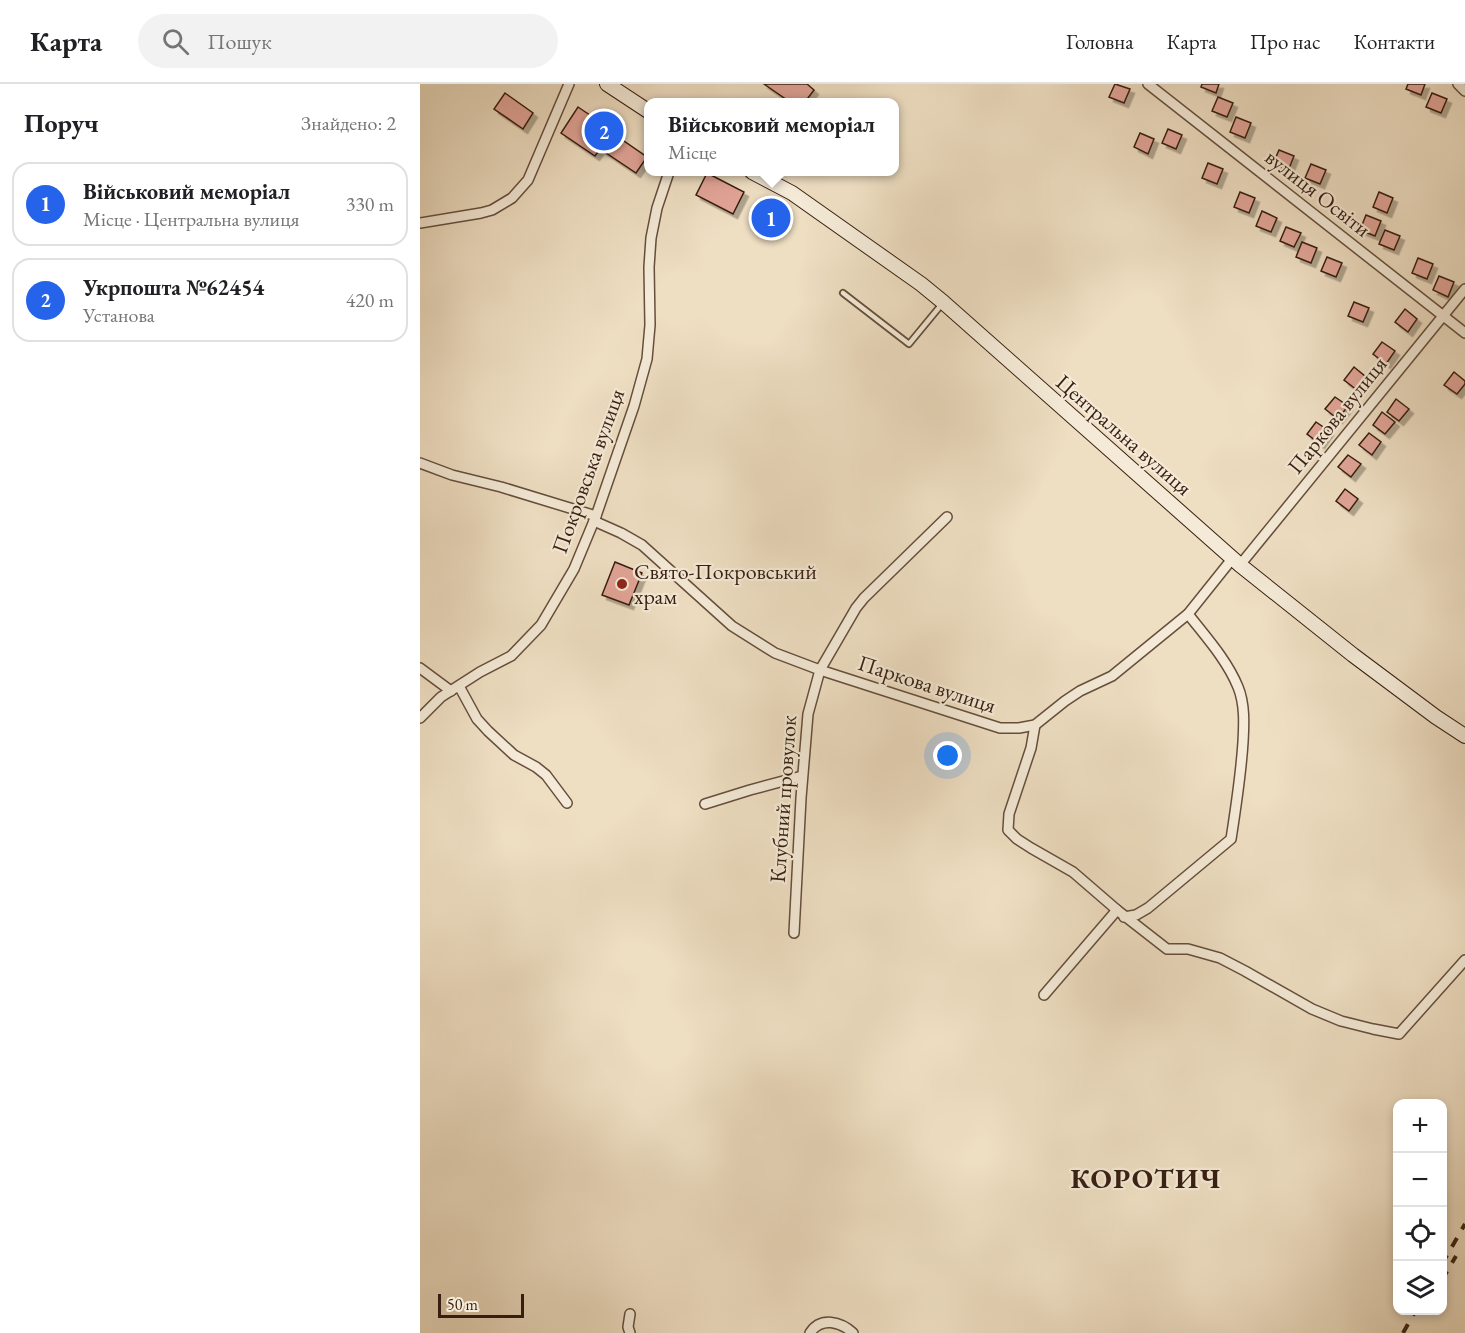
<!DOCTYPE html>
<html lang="uk">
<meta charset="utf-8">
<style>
body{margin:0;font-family:"EB Garamond",serif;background:#f2f2f2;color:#202124}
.controls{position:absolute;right:18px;bottom:18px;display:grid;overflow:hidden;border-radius:12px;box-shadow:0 3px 9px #0003}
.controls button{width:54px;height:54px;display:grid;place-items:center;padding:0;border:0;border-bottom:2px solid #e0e0e0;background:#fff;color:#202124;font:30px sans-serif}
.scale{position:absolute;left:18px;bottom:15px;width:86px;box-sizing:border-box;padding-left:6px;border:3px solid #371e10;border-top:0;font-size:16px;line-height:21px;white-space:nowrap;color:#371e10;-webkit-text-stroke:4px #f4ead7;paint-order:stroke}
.you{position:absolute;left:528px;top:672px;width:21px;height:21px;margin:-15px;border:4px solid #fff;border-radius:50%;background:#1a73e8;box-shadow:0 0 0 9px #1a73e833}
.badge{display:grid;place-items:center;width:39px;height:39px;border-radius:50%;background:#2563eb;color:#fff;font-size:20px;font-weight:700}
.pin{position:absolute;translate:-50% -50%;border:3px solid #fff;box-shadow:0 2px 6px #0006}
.popup{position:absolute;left:224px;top:14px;width:255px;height:78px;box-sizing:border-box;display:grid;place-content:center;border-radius:12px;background:#fff;filter:drop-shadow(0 2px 4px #0005);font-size:20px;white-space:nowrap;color:#757577}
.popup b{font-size:22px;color:#202124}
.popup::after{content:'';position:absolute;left:50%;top:100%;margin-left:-12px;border:12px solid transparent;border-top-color:#fff}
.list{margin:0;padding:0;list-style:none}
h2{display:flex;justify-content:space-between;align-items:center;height:78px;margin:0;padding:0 24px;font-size:26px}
h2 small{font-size:20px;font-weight:400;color:#757577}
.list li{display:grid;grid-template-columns:39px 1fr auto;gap:18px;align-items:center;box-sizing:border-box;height:84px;margin:0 12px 12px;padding:0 12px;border:2px solid #e0e0e0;border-radius:18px}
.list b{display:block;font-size:22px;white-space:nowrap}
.list p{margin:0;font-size:20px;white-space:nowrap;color:#757577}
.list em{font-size:20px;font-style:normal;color:#757577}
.icon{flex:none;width:33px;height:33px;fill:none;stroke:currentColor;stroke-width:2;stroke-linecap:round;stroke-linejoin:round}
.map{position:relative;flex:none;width:1045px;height:1249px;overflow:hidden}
header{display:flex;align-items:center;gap:36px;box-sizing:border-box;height:84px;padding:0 30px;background:#fff;border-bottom:2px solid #e0e0e0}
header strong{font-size:28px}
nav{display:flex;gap:33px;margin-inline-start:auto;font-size:21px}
.search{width:420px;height:54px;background:#f2f2f2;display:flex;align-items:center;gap:15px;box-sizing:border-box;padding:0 21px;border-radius:33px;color:#757577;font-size:22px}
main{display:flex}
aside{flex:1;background:#fff}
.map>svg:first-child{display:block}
</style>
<header>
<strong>Карта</strong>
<div class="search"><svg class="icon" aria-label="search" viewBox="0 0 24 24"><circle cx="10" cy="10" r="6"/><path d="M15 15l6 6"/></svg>Пошук</div>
<nav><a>Головна</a><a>Карта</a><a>Про нас</a><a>Контакти</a></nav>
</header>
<main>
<aside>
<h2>Поруч<small>Знайдено: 2</small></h2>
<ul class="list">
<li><span class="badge">1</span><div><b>Військовий меморіал</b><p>Місце · Центральна вулиця</p></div><em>330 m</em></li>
<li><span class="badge">2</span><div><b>Укрпошта №62454</b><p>Установа</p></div><em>420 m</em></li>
</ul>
</aside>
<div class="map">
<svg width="1045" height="1249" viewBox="0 0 1045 1249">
<defs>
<filter id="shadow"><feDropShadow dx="4.5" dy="4.5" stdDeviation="0" flood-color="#0004"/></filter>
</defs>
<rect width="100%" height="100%" fill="#eedec2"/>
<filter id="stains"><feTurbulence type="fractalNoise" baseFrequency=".00333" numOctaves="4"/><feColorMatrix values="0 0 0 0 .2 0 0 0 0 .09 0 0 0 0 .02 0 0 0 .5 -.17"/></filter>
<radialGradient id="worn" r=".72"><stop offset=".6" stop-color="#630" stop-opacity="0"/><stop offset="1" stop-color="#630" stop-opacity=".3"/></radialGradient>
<!-- building -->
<g fill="#e1a497" stroke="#371e10" stroke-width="1.5" filter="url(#shadow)">
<path d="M344,0H387L394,6L385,18H370Z"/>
<path d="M695,0L710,5L704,19L689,13Z"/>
<path d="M782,0H799L796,9L781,3Z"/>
<path d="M988,0H1005L1001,11L986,5Z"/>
<path d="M85,9L113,29L103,45L74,25Z"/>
<path d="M1012,9L1027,15L1021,29L1006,23Z"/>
<path d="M798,13L813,19L807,33L792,27Z"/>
<path d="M158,23L192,46L191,48L227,73L216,89L180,65L175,72L141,49Z"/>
<path d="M816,33L831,39L825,54L810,48Z"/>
<path d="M748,45L762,51L756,65L742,59Z"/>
<path d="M720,49L734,55L728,70L714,63Z"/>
<path d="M859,66L874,72L868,87L853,80Z"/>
<path d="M788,79L803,85L797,100L782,94Z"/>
<path d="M891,80L906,86L900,100L885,94Z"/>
<path d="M287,89L324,108L313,130L276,111Z"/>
<path d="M820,108L835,114L829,129L814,123Z"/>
<path d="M959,108L973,114L967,129L953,123Z"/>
<path d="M842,127L857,134L851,148L836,142Z"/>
<path d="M946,131L961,137L955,152L940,146Z"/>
<path d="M866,143L881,149L874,163L860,157Z"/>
<path d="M965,146L980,152L974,166L959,160Z"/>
<path d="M882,158L897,164L891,179L876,173Z"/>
<path d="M907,173L922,179L916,193L901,187Z"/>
<path d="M998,174L1013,180L1007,195L992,189Z"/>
<path d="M1019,192L1034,198L1028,213L1013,206Z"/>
<path d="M934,218L949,224L943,238L928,232Z"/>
<path d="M985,225L997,235L988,248L975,238Z"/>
<path d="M962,258L975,267L966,280L953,270Z"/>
<path d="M934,283L946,293L937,306L924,296Z"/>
<path d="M1034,288L1045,297V300L1037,310L1024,301Z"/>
<path d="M915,313L928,322L918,335L905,325Z"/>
<path d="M976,315L989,325L979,337L967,328Z"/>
<path d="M962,328L975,338L965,350L953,341Z"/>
<path d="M896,338L909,347L900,360L887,350Z"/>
<path d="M949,349L961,358L952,371L939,361Z"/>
<path d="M928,371L941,380L931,393L918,383Z"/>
<path d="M925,405L938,415L929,427L916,417Z"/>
<path d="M195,478L222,489L209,521L182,511Z"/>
</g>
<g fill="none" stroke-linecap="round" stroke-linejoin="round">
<defs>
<path id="lane" d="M423,209L489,260L522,220"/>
<g id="street">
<path d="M728,0L1045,249"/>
<path d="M1038,0L1045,7"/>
<path d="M0,139L61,129L72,126L92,114L108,96L149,0"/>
<path d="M0,379L32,391L81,403L176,432"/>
<path d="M174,437L201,449L222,461L312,542L355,569L400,586L580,644H599L615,641L645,617L660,607L692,592L768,530L812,475"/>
<path d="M820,481L1045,205"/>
<path d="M0,584L31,607"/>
<path d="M39,602L57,635L68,647L94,671L116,683L126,691L147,719"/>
<path d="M0,634L21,613L60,588L91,572L121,541L154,485L176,432L214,322L227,275L230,241L229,183L231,154L237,124L249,88"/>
<path d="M615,641L611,664L589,730L588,746L597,755L611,764L653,788L697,826L747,865H768L800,874L825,887L892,925L921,937L953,945L979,950L1045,876"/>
<path d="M285,720L330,706L382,692"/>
<path d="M704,833L716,831L728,824L811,755C816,723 821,690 823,658C824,640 825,620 818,603C807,576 786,553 768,530"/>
<path d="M374,849L381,714L388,630L400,586L436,524L444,514L527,433"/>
<path d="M624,911L697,826"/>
<path d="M210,1230L208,1243L210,1249"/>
<path d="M390,1249C401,1232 421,1238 433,1249"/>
</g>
<g id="secondary">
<path d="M187,0L228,27"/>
<path d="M332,88L372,109L501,200L523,218L820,481L933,571L1016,633L1045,652"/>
</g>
</defs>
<!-- lane casing -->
<use href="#lane" stroke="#654e3c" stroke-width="8"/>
<!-- street casing -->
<use href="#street" stroke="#654e3c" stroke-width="12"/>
<!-- secondary casing -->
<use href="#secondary" stroke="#371e10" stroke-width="16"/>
<!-- lane -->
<use href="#lane" stroke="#f4ead7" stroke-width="4.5"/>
<!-- street -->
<use href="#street" stroke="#f4ead7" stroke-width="9"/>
<!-- secondary -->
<use href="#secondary" stroke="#f4ead7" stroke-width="14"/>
<!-- rail -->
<g stroke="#371e10" stroke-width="4" stroke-dasharray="10 10" stroke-linecap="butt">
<path d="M1022,1180L1045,1140"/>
<path d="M1022,1196L1036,1172"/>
<path d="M983,1249L996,1226"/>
</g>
</g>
<!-- markers -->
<circle fill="#8f2418" stroke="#f4ead7" stroke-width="2" cx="202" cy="500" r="6"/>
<g text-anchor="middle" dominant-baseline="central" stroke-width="4.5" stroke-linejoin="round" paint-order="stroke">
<!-- street labels -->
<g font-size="22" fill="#371e10" stroke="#f4ead7">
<text transform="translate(898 109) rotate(38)">вулиця Освіти</text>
<text transform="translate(917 331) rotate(-51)">Паркова вулиця</text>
<text transform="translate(704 351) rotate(41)">Центральна вулиця</text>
<text transform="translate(168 387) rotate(-70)">Покровська вулиця</text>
<text transform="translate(507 600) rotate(18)">Паркова вулиця</text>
<text transform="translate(363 715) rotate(-86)">Клубний провулок</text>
</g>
<!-- poi labels -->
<g font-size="22" fill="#371e10" stroke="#f4ead7" text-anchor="start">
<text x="214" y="487">Свято-Покровський<tspan x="214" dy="25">храм</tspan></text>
</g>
<!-- district labels -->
<g font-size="28" font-weight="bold" letter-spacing="1.5" fill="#371e10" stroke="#f4ead7">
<text x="726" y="1094">КОРОТИЧ</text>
</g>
</g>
<rect width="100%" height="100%" filter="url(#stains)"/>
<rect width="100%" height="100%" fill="url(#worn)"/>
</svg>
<div class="controls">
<button>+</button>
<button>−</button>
<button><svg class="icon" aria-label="locate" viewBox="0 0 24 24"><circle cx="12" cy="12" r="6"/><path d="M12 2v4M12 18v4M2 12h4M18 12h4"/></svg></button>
<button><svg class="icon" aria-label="layers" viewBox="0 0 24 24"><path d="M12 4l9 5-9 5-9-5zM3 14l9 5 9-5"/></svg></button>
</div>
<div class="scale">50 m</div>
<div class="you"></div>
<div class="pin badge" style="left:351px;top:134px">1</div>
<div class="popup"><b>Військовий меморіал</b>Місце</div>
<div class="pin badge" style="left:184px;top:47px">2</div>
</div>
</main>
